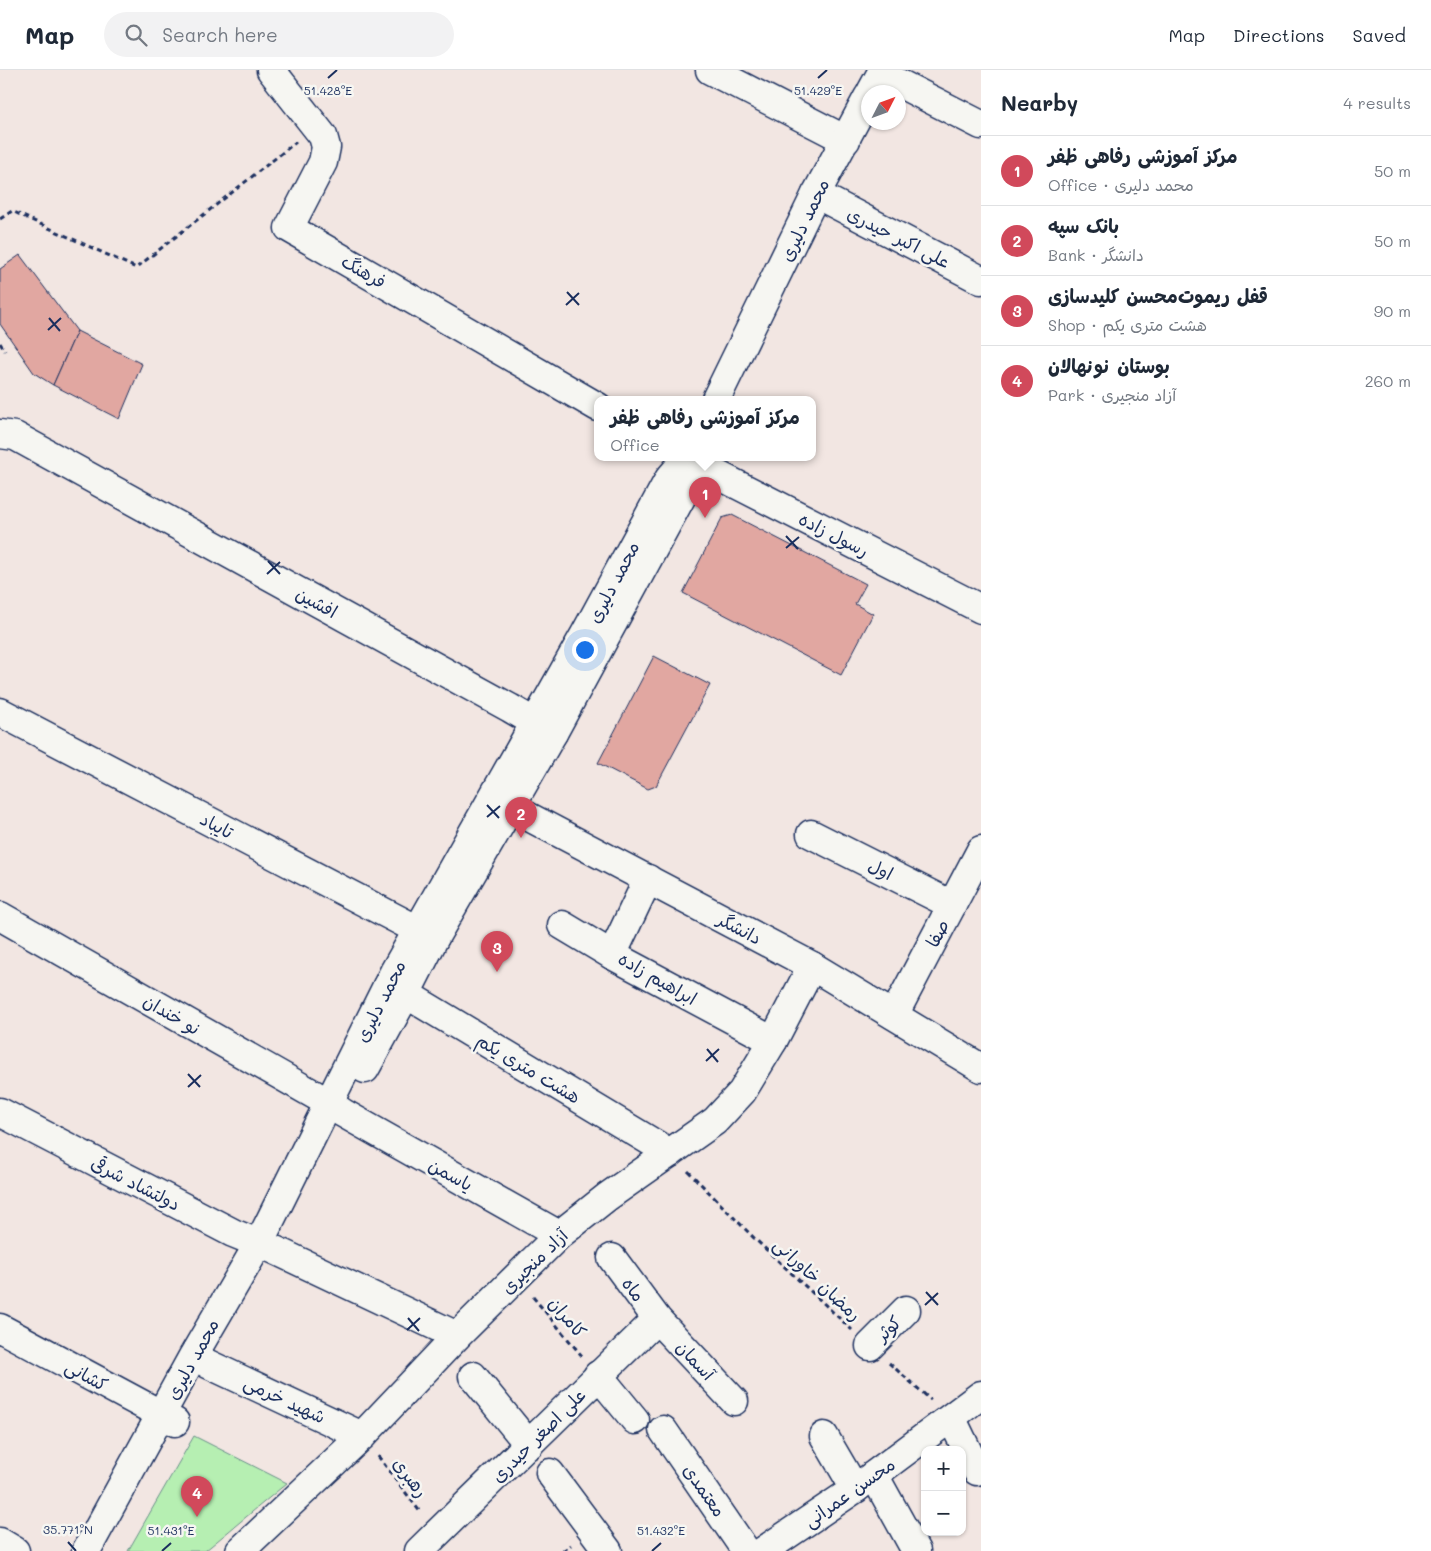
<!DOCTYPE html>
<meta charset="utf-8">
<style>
body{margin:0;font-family:Mali,"Playpen Sans Arabic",sans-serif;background:#f2f2f3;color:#1f2937}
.controls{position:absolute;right:15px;bottom:15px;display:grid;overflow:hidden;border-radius:10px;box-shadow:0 1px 4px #0004}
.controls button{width:45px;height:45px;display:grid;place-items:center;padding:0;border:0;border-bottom:1px solid #e0e1e3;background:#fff;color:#1f2937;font:25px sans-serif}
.compass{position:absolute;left:861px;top:15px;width:45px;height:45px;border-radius:50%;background:#fff;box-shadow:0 1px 4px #0004;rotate:48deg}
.you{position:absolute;left:584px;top:579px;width:18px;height:18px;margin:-12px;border:4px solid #fff;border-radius:50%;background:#1a73e8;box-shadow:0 0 0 8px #1a73e833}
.badge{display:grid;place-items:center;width:32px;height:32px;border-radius:50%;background:#d1495b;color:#fff;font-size:16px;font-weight:700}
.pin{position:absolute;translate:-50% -41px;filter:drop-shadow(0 1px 2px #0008)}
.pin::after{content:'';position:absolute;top:26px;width:18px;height:15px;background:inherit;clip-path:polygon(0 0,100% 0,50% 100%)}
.popup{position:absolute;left:594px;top:326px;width:222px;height:65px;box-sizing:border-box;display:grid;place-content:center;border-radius:10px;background:#fff;filter:drop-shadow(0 1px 4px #0005);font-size:16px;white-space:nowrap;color:#747a83}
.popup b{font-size:19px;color:#1f2937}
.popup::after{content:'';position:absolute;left:50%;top:100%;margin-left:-10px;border:10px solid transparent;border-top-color:#fff}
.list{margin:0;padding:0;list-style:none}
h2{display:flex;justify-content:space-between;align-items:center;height:65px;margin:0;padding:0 20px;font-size:21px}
h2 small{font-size:16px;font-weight:400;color:#747a83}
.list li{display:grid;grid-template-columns:32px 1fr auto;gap:15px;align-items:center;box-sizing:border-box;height:70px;padding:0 20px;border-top:1px solid #e0e1e3}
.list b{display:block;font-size:19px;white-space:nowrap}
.list p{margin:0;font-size:16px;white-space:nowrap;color:#747a83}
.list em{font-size:16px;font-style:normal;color:#747a83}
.icon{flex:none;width:28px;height:28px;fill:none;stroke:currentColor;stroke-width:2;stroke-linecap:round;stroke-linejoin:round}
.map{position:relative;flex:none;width:981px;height:1481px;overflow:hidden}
header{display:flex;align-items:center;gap:30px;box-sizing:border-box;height:70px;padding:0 25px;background:#fff;border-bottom:1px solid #e0e1e3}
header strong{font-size:24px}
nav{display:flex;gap:28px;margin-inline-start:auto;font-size:18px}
.search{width:350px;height:45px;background:#f2f2f3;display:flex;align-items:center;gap:12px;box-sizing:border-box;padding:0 18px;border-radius:28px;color:#747a83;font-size:19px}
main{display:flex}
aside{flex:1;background:#fff}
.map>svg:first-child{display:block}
</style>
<header>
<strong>Map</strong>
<div class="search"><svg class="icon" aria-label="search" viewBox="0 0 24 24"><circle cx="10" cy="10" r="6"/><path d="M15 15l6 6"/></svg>Search here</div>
<nav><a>Map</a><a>Directions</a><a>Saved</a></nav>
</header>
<main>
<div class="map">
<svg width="981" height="1481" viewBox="0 0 981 1481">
<rect width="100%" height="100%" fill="#f2e6e2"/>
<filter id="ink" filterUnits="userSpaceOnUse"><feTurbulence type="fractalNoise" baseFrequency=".02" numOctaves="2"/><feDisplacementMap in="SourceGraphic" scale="10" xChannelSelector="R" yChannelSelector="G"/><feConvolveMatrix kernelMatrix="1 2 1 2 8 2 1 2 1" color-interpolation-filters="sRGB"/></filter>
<g filter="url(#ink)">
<!-- green -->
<path fill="#b6efb2" stroke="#688f88" d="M194,1366L287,1413L205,1481H128Z"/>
<!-- building -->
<g fill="#e1a7a1" stroke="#1b2f5e">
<path d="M20,185L77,261L53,315L34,303L0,254V199Z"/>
<path d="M77,261L142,294L119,349L53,315Z"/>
<path d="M732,445L866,514L855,534L873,544L841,605L683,523L722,448Z"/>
<path d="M654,586L710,615L656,716L648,719L598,693Z"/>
</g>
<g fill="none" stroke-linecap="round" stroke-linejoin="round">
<defs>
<g id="minor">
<path d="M271,0L323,66L326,77L323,92L289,158L598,337"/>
<path d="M710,0L846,70"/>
<path d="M881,4L981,55"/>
<path d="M816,124L981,210"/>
<path d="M0,364L15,366L510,638L553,663"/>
<path d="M683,387L981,539"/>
<path d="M0,642L418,860L435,867"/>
<path d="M493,728L812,896L981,998"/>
<path d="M811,764L952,835"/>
<path d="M0,846L329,1033L343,1043L559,1165"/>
<path d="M562,855L612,885L773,971"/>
<path d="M612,885L648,809"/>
<path d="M387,916L406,924L670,1083"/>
<path d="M894,945L981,780"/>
<path d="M0,1042L233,1163L275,1180L457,1266"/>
<path d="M612,1188L657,1249L734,1331"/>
<path d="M0,1258L175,1352"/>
<path d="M870,1276L906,1240"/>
<path d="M208,1294L362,1366"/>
<path d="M598,1305L635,1350"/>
<path d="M473,1306L529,1375"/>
<path d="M952,1349L977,1401"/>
<path d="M663,1360L746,1481"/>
<path d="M824,1366L855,1419"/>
<path d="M550,1403L608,1481"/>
<path d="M874,1405L916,1481"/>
<path d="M0,1472L15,1481"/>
<path d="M240,1481L362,1366L457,1266L559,1165L607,1127L715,1051L742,1022L773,971L812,896"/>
<path d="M419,1481L657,1249"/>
<path d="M763,1481L855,1419L981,1325"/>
</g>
<g id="major">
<path d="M871,22L883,0"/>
<path d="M716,329L816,124L868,27"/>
<path d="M365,999L406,924L435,867L553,663L688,415L687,389"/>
<path d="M86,1481L193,1286L259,1173L394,902L585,564L669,409L688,387"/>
</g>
</defs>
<!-- minor casing -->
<use href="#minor" stroke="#1b2f5e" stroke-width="31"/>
<!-- major casing -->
<use href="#major" stroke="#1b2f5e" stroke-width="31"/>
<!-- path -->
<g stroke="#1b2f5e" stroke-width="3" stroke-dasharray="5 4" stroke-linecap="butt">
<path d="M0,149L12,141L136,198L296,72"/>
<path d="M0,273L5,281"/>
<path d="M688,1101L756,1170L852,1260"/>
<path d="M533,1227L582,1286"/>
<path d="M889,1293L931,1330"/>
<path d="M378,1386L421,1443"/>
<path d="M563,1481L571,1475"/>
</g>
<!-- minor -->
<use href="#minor" stroke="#f6f6f2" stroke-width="28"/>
<!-- major -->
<use href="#major" stroke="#f6f6f2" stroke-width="28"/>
</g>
</g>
<!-- ticks -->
<path fill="none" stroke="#1b2f5e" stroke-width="2" d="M328,8L337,0M818,8L827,0M567,222L579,235M566,235L579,223M49,248L60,261M48,260L61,248M786,466L798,479M786,478L799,467M268,491L280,504M267,504L280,492M487,735L499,748M487,747L500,736M707,979L718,992M706,991L719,979M188,1004L200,1017M188,1017L201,1005M926,1222L938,1235M925,1235L938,1223M408,1248L419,1261M407,1260L420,1248M68,1472L76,1481M162,1481L171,1473M652,1481L661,1473"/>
<g text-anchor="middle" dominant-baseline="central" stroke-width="5" stroke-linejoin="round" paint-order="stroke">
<!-- street labels -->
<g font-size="18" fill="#1b2f5e" stroke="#f6f6f2">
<text transform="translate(804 150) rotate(-64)">محمد دلیری</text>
<text transform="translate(899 167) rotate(27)">علی اکبر حیدری</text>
<text transform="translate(364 201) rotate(30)">فرهنگ</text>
<text transform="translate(834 464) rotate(27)">رسول زاده</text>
<text transform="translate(613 512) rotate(-62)">محمد دلیری</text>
<text transform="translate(317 532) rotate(29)">افشین</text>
<text transform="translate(217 755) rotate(28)">تایباد</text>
<text transform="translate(881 799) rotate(27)">اول</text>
<text transform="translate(740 858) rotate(28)">دانشگر</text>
<text transform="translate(937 863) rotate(-62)">صفا</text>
<text transform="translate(658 908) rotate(30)">ابراهیم زاده</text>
<text transform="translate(380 931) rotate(-63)">محمد دلیری</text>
<text transform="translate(172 944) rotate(30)">نو خندان</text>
<text transform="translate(529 998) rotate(31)">هشت متری یکم</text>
<text transform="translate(451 1104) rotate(29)">یاسمن</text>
<text transform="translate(136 1113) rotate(27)">دولتشاد شرقی</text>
<text transform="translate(534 1191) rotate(-44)">آزاد منجیری</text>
<text transform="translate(818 1209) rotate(43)">رمضان خاورانی</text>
<text transform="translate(634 1219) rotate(53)">ماه</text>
<text transform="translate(568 1247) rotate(50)">کامران</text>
<text transform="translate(888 1258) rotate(-44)">کوثر</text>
<text transform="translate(192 1289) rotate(-61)">محمد دلیری</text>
<text transform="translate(696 1290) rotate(47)">آسمان</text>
<text transform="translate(87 1305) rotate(29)">کشانی</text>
<text transform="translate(285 1329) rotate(25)">شهید خرمی</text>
<text transform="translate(538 1365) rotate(-45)">علی اصغر حیدری</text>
<text transform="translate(411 1407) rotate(53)">رهبری</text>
<text transform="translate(705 1420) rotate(55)">معتمدی</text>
<text transform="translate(849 1422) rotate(-35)">محسن عمرانی</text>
</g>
</g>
<g font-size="12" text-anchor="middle" fill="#1b2f5e" stroke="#f6f6f2" stroke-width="5" stroke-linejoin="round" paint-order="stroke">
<text x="328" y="25">51.428°E</text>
<text x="818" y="25">51.429°E</text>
<text x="68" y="1464">35.771°N</text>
<text x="171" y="1465">51.431°E</text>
<text x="661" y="1465">51.432°E</text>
</g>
</svg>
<div class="controls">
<button>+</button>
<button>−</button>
</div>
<svg class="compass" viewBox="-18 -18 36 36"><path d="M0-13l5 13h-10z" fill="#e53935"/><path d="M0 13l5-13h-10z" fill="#747a83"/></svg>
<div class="you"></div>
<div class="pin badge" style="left:705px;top:448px">1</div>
<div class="popup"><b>مرکز آموزشی رفاهی ظفر</b>Office</div>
<div class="pin badge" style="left:521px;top:768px">2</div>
<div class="pin badge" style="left:497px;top:902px">3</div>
<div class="pin badge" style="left:197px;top:1447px">4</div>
</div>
<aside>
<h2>Nearby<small>4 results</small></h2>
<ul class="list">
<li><span class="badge">1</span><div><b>مرکز آموزشی رفاهی ظفر</b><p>Office · محمد دلیری</p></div><em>50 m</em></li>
<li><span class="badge">2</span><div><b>بانک سپه</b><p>Bank · دانشگر</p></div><em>50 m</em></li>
<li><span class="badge">3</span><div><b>قفل ریموت‌محسن کلیدسازی</b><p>Shop · هشت متری یکم</p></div><em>90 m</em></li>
<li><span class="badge">4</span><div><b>بوستان نونهالان</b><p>Park · آزاد منجیری</p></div><em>260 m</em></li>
</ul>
</aside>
</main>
